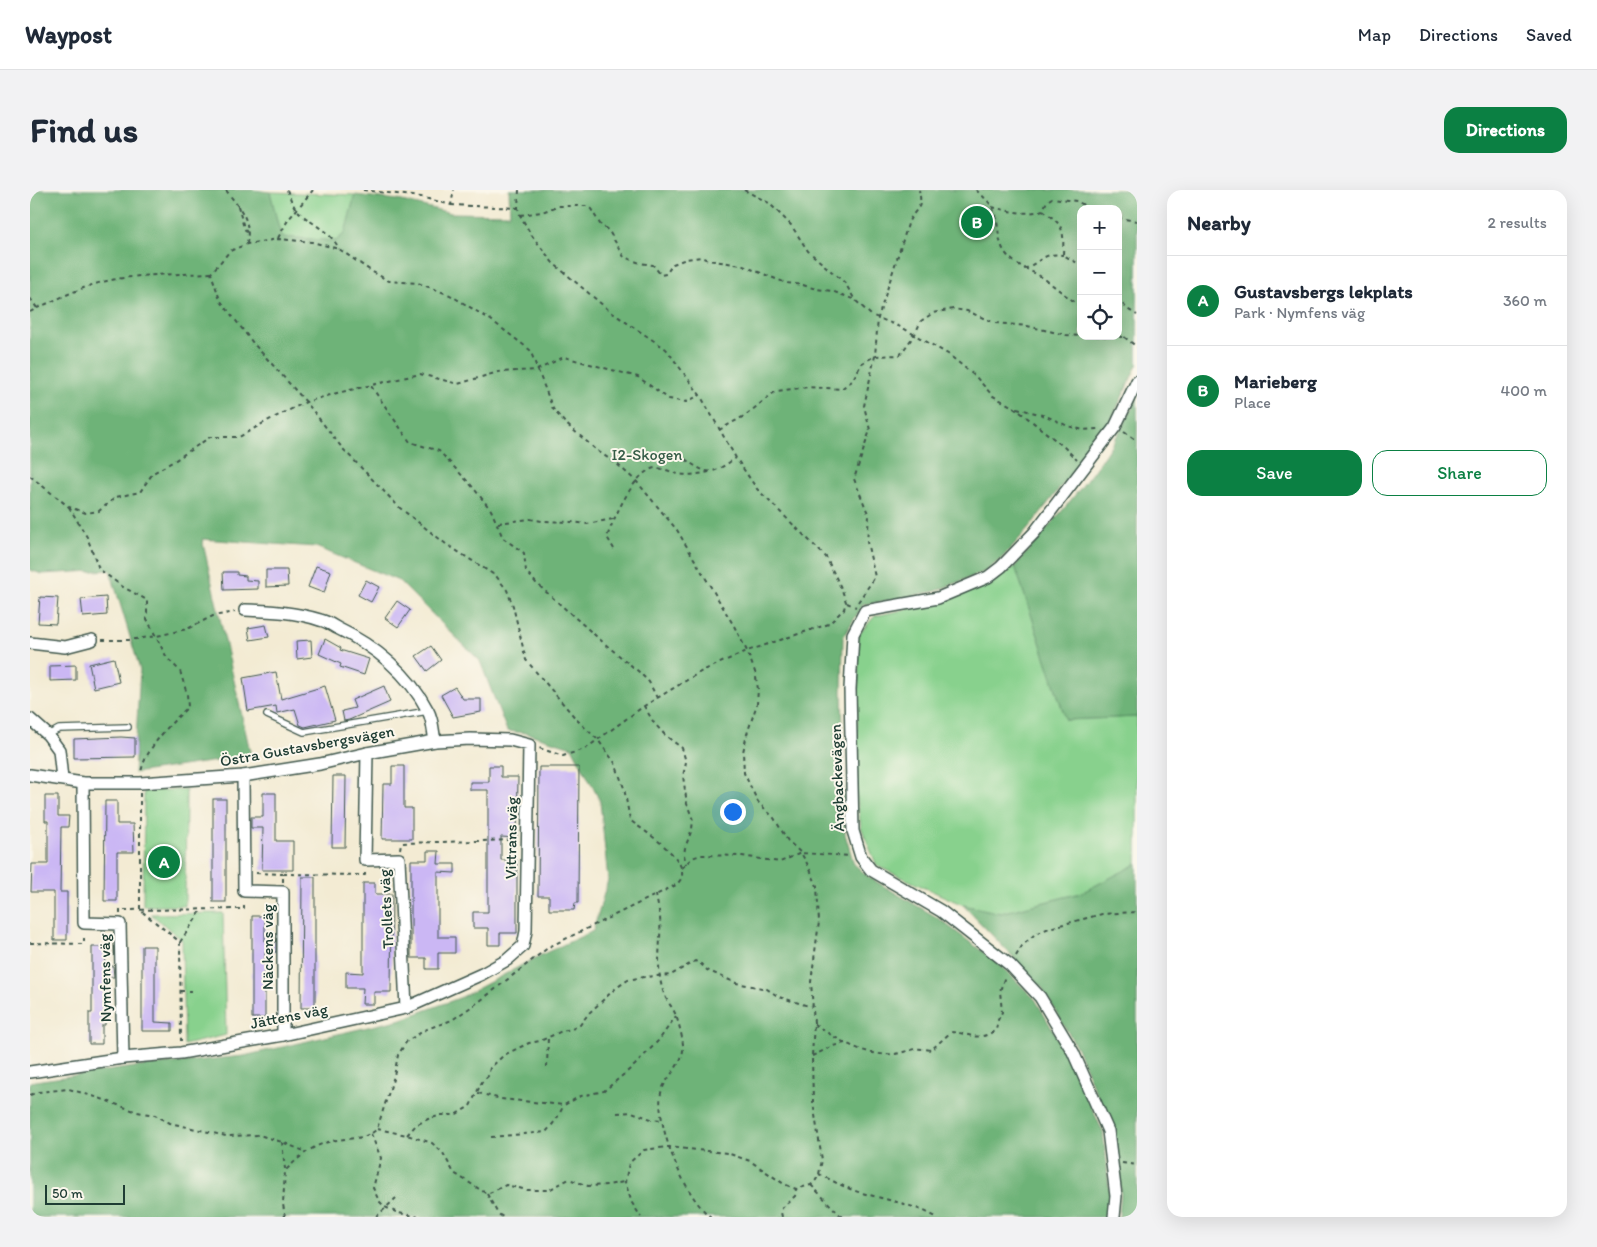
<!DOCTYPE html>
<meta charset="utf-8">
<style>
body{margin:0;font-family:Itim,sans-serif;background:#f2f2f3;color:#1f2937}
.controls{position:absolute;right:15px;top:15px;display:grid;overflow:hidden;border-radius:10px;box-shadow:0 5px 20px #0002}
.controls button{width:45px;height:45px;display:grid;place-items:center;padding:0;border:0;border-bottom:1px solid #e0e1e3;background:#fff;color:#1f2937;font:25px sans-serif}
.scale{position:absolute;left:15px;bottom:12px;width:80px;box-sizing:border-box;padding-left:5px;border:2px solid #1f3d34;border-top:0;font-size:14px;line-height:18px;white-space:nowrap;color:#1f3d34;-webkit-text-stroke:4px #fbf7ec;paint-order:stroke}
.you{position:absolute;left:702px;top:621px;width:18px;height:18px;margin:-12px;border:4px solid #fff;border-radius:50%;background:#1a73e8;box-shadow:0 0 0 8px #1a73e833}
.badge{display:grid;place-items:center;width:32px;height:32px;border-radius:50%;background:#0b8043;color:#fff;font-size:16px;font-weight:700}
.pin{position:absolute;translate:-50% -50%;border:2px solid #fff;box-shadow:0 1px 5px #0006}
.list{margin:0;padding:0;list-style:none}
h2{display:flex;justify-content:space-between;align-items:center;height:65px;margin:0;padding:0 20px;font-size:21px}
h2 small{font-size:16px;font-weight:400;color:#747a83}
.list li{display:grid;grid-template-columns:32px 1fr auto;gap:15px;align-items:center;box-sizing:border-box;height:90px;padding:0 20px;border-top:1px solid #e0e1e3}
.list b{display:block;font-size:19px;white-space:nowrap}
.list p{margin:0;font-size:16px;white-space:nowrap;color:#747a83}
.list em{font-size:16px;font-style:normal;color:#747a83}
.actions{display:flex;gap:10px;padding:15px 20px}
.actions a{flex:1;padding:11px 0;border:1px solid #0b8043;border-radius:15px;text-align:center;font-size:18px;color:#0b8043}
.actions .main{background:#0b8043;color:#fff}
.icon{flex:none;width:28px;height:28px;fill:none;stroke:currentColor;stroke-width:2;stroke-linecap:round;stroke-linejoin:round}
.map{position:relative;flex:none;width:1107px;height:1027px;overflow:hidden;border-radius:15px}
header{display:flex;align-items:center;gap:30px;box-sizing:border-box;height:70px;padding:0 25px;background:#fff;border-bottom:1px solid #e0e1e3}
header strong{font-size:24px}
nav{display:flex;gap:28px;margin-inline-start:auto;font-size:18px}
.intro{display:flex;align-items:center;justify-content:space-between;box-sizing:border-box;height:120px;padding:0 30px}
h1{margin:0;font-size:35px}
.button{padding:12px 22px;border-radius:15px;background:#0b8043;color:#fff;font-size:18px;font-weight:700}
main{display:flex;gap:30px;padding:0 30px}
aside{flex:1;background:#fff;border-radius:15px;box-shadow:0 5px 20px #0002}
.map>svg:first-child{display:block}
</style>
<header>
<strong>Waypost</strong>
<nav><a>Map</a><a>Directions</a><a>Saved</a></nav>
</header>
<div class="intro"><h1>Find us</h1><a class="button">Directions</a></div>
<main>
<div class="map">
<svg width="1107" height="1027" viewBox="0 0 1107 1027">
<rect width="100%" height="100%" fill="#fbf7ec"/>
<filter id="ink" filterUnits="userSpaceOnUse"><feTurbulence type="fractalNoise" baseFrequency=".02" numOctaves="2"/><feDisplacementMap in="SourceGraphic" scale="10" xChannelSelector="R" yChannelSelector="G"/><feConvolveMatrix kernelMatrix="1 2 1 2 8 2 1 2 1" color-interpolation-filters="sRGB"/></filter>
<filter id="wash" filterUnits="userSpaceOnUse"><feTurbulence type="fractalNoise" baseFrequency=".0096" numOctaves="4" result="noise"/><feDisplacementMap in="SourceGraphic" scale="20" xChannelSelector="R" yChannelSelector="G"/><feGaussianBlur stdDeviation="1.12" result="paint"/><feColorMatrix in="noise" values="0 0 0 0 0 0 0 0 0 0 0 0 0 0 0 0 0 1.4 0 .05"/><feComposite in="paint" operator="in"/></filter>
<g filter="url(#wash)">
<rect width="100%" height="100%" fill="#f3ebd3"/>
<!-- green -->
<g fill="#88d18d" stroke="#548760">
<path d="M240,2L325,5L315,44L306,51L251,47Z"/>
<path d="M985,376L1036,530L1107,527V674L1051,703L971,723L933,715L847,676L831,637L826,604L829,444L845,426L910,412L960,394Z"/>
<path d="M114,600H156L155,716H113Z"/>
<path d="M193,723L196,845L154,855L152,750L121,724Z"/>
</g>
<!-- forest -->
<g fill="#6eb378" stroke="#467856" fill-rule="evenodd">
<path d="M0,0H223L240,2L251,47L306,51L315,43L325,5L368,10L421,23L480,24L479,0H1107V175L1080,233L998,339L971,369L956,381L906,401L833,415L813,447L812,502L815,644L824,674L840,688L908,728L969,774L1005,809L1038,866L1073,942L1080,1006L1079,1027H0V892L12,890L105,877L214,866L372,829L432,807L511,765L563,741L578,690L570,611L542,557L496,543L477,541L450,471L369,391L286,357L172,349L221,566L104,583L110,480L80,380L12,384L0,380ZM1051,19H1088V146H1051Z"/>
<path d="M1107,208V527L1036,530L985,376C1030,323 1078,272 1107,208Z"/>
<path d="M1107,674V1027H1089L1091,1001L1082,941L1047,858L1011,796L933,715L971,723L1051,703Z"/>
</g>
<g id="blocks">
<!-- building -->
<g fill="#cbb7f4">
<path d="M286,376L301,381L294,403L278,397Z"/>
<path d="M236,380H257L258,396L236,397Z"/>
<path d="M193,382H207V385L216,386V390L228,391V399L194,400Z"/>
<path d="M336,390L349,397L341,412L328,405Z"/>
<path d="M10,407L28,408L26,434L8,433Z"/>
<path d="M76,407L77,425L53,427L51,409Z"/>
<path d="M367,411L380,420L368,437L355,428Z"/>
<path d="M236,435L239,447L220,450L218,438Z"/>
<path d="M295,449L311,458L310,460L339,469L334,485L310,477L311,474L289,464Z"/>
<path d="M281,450L282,467L267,469L266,451Z"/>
<path d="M401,456L411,470L397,481L386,466Z"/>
<path d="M84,468L89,492L64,498L59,474Z"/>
<path d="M46,475V490L20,491V476Z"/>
<path d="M246,482L251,509L295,496L305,530L275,537L270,535L265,519L247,523L246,516L218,521L213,488Z"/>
<path d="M354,496L360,512L319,530L314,531L312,521L325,518L322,510Z"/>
<path d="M425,497L433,509H451V522L423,527L411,505Z"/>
<path d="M91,547L105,548V567L44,568V549Z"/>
<path d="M362,576H374V618H382V649H352L353,594H362Z"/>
<path d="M459,576H471V587H488L487,648L471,647V670H487V743H470V755H458V738H443V722H458V600H440V592H459Z"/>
<path d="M509,577H549L548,713H545L544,720H519V706H508Z"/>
<path d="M303,586H316L315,657H302Z"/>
<path d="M233,603H246V651H263V680H232L233,638H221V627H233Z"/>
<path d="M15,606H28V626H39L38,637H31L30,702H37V750H24V702H1L2,674H18V631H15Z"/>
<rect x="183" y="609" width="13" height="103"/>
<path d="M75,611H87V634H103L104,662H87V711H74Z"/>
<path d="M397,661H409L408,674H425V683L408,682V747H425V763H408V779H396V768H381V670H397Z"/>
<path d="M272,687H285V818H271Z"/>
<path d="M333,693H345V704H362L361,802H344V814H332L333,798H316V782L333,783Z"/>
<path d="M222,726H235V751H246V762H235V828H222Z"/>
<path d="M112,756H125V832L142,833V841H112Z"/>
<path d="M62,757H76L75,775L83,776L84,787H75V835H72V854H59V823H62Z"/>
</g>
</g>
</g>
<g filter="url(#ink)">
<use href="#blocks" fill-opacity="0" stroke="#3f574c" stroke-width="1"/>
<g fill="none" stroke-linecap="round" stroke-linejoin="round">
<defs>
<g id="lane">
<path d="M237,525L274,542L398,521"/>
<path d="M18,545L29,539L98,537"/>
</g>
<g id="street">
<path d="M215,420C240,421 266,422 290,430C296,431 302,435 307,438C345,456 379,484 398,521C403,530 403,542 405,551"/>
<path d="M0,453L35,457L62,450"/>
<path d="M0,529L18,545L29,560L32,589"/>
<path d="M337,563L335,670L369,669L376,818"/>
<path d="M0,585L53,593H110L213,586L290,574L337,563L405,551L440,549L480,550L499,555L496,741L493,756L477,770L452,784L376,818L253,845L151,863L93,868L0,882"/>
<path d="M213,586L214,701L253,702V845"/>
<path d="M53,593L54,733L90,734L93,868"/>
<path d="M1084,1027L1086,1006L1078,941L1043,862L1010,807L980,775L911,721L841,680L831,667L823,641L820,499L823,444L835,421L908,408L958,387L971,377L1004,343L1085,237L1107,191"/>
</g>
</defs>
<!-- lane casing -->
<use href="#lane" stroke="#3f574c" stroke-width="8"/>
<!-- street casing -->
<use href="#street" stroke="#3f574c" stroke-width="14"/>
<!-- path -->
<g stroke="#3f574c" stroke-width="2" stroke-dasharray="4 4" stroke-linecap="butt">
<path d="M196,0C210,20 221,27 217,53"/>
<path d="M257,0C260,7 263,17 268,21C282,35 301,41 309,59"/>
<path d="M333,0L391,7L421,15L424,0"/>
<path d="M489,0L488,18L490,25L500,43L523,73L581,122L636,159L670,205L706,268L727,299L796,367L812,400L816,412L814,419L799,434L717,461L672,481L614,516L555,559L533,566L509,558"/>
<path d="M714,0L739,13L761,35L778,61L815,93L825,110"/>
<path d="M946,0C951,5 959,11 962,17C971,32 965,51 977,65C987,77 1004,81 1016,90C1028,99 1038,108 1051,116"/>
<path d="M421,15L488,18"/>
<path d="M208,16L214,38L218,44"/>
<path d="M962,17C979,21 995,26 1013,20L1017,11L1022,8L1047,11L1060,19"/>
<path d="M1013,20C1034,36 1034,39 1033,65L1051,75"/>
<path d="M490,25L512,22L528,16H556L561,19L570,34L579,41L594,67L610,73L623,75L631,85L636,84L643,74L656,69L671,67L678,70L711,75L756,93L773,95L786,99L802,101L825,110L841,125L873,138L918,164L945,186L963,206L985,218L1034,257L1047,270"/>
<path d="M1088,28L1107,31"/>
<path d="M248,48L258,30L283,0"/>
<path d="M994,79C1011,72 1013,62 1033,65"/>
<path d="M0,108L7,118"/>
<path d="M1088,108L1097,119L1107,125"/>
<path d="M0,122L7,118C26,110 45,100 65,94C102,83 143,85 181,83"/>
<path d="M1088,142L1107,157"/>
<path d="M1065,146L1095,147"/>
<path d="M341,196L380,252L409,261L441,295L461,320L473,348L494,363L496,381L506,393L575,454L608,481L619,492L627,508"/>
<path d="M987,218L1016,226L1038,236L1053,240L1069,239"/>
<path d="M689,240L716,225L746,201L778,197L811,199L822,191L832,173L845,166L870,165L885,144L891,131L903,123L923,119L937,121L965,133L997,136L1036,145L1051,146"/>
<path d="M1094,242L1107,251"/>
<path d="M655,269C680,287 681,284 706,268"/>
<path d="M0,286L39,317L56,323L69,321L86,307L110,302L123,283L144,271L180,247H209L237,231L276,212L307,203L390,184L428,194L468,182L507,180L534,167L608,187L639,209L656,212L670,205"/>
<path d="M39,317L57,347L69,379L93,397L117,410V429L137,468L150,481L157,504L158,517C142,532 114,560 111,583"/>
<path d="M468,333L500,329L512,331L541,332L557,334L583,329"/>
<path d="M584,359L577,347C583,330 604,281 625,278C633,278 641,282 648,284C659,286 669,284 679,282"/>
<path d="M828,412L845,387L837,352L839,326L824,289L840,240L834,216L845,166L848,128L879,31C887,16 893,20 889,0"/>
<path d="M817,413L826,417"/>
<path d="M72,450H99L127,446L157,439L183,426L205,422"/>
<path d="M614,516L624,533L636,546L652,558L656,572L653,586L657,614L663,630L662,639L655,658L654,665L656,674"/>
<path d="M110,603V720L150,752L151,851"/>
<path d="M370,659L371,653L487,650"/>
<path d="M652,678L662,668L671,665L712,666L750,672L771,663L819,666"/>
<path d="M226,683L253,684"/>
<path d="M253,692V684L335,685V680"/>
<path d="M626,704C627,712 629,720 630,727C632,753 624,781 635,806C638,813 644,819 646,826C649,833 654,853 653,860C652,876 635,887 631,903C625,935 655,1008 681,1027"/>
<path d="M90,724V720L214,719V712"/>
<path d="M150,752L171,721"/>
<path d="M0,753L54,754V745"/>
<path d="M986,766L992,756L1005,744L1019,738L1072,724L1107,722"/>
<path d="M150,801H161"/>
<path d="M784,834C807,849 834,867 863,864C870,864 875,861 881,860C887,858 894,859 901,860L921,842C941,843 946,853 966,840L968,830L972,822L970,801L975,786"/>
<path d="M782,866L803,856L815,853"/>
<path d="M517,877L518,847"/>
<path d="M448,903L471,909L534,915L551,906L574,901L605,875L629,850L646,826"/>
<path d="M0,905L8,902L39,899L69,908L107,922L125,925L140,933L196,946L229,945L252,952L274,961"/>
<path d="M587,923L602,922L621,929L632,930"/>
<path d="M347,939L377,945L402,953L413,963L424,983L457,1004L476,995L497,1000H519L539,989L558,996L578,995L594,992"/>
<path d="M341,944L351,968L343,998L349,1011L355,1017L368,1023L389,1027"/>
<path d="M377,945L386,935L398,929L412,925H425L440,916L452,892L458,886L460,878L474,865L499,853L510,851L532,841L542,839L550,835L559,823L586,798L598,790L614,787L641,785L665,771L671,774L677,780L706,793L737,799L749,807L782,817"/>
<path d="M461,947L516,942L526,930L534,915"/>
<path d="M252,952L255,979"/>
<path d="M1092,973L1107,975"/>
<path d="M789,984C803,991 817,999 832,1003C857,1010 883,1014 906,1027"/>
<path d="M781,995L812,1027"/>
<path d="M457,1004L468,1024L473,1027"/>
<path d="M0,1026L6,1027"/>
<path d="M255,1027L253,1014L255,981C270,966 281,956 302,951C319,947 334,951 347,939L364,886L368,865L377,851L397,839L422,830L450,811L519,757L646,695C648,693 650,691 651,689C660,668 613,641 600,630L594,598L585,573L568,550L547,530L496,470L483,416L477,400L466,386L416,354L370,318L313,259L276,212L223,153L190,110L181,83L200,61L217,54L248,49L282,52L309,59L341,81L359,91L388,93L420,105L461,130L500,160L523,219L535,233L569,262L587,274L607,292L647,340L704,436L717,461L725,482L728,499L727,514L717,544L713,562L714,583L728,612L744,628L758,651L771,663L779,677L787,696L789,732L781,792L784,833L782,866L783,912L792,970L789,984L786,990L781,995L766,999L754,994L720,971L697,963L638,957L614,960L599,973L595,992L602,1013L611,1027"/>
<path d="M346,1027L366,1008"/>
<path d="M752,1027L751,1022L752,1018L765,1006L766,999"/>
</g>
<!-- lane -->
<use href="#lane" stroke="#fff" stroke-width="5.5"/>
<!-- street -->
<use href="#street" stroke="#fff" stroke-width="11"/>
</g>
</g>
<g text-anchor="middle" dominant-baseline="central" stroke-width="4" stroke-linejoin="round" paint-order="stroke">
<!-- park labels -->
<g font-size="16" fill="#345b46" stroke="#fbf7ec">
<text x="617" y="264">I2-Skogen</text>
</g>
<!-- street labels -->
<g font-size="16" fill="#1f3d34" stroke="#fbf7ec">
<text transform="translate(277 556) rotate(-10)">Östra Gustavsbergsvägen</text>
<text transform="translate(807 588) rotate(-92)">Ängbackevägen</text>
<text transform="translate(481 648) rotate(-89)">Vittrans väg</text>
<text transform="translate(356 719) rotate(-93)">Trollets väg</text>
<text transform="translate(237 757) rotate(-90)">Näckens väg</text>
<text transform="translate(75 788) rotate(-91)">Nymfens väg</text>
<text transform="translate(259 826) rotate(-11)">Jättens väg</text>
</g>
</g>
</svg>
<div class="controls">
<button>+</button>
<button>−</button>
<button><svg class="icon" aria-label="locate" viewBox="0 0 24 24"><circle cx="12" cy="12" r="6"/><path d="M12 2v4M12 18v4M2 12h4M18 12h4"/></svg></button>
</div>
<div class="scale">50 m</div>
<div class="you"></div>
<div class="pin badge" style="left:134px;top:672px">A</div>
<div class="pin badge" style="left:947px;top:32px">B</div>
</div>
<aside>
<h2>Nearby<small>2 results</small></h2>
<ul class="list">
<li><span class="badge">A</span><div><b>Gustavsbergs lekplats</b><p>Park · Nymfens väg</p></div><em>360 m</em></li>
<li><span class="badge">B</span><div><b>Marieberg</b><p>Place</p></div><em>400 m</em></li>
</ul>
<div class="actions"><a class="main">Save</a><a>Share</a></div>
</aside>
</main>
